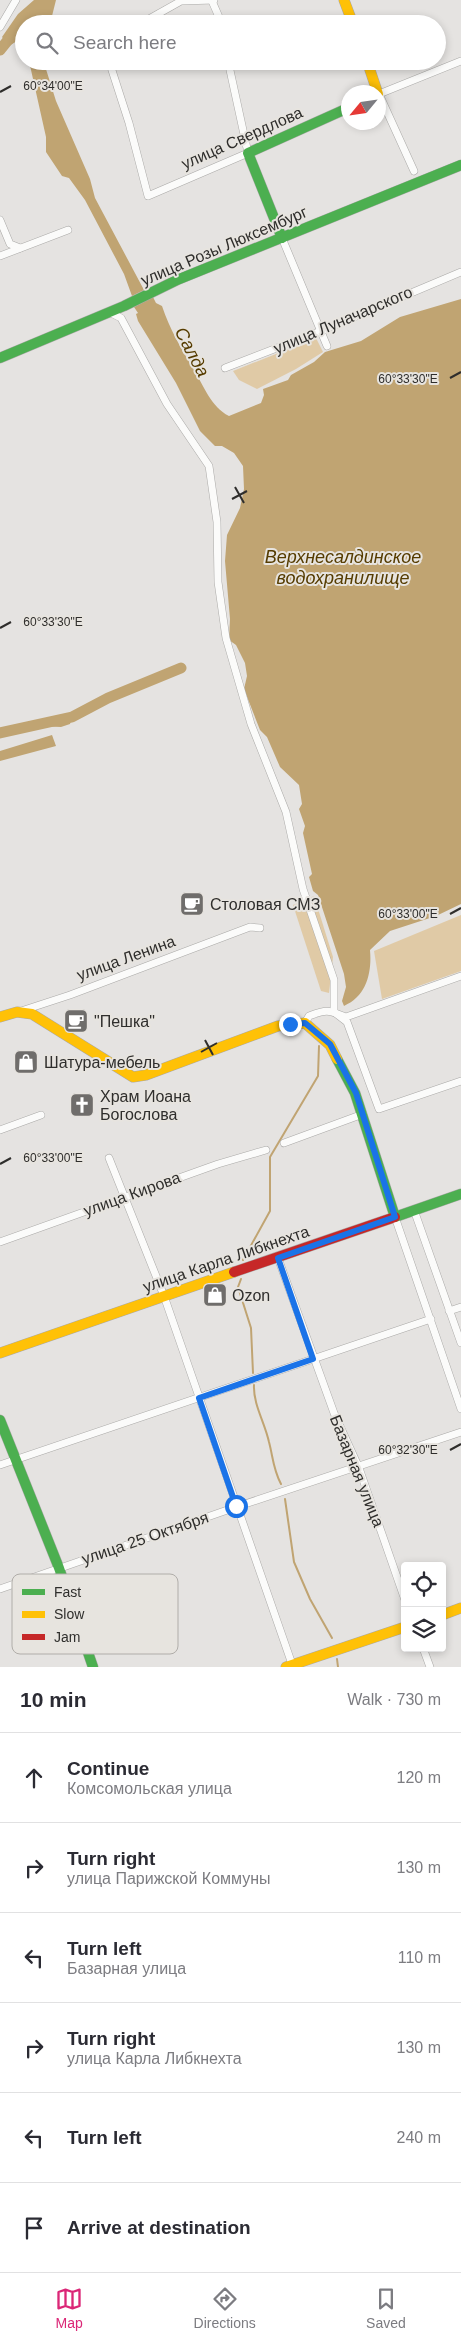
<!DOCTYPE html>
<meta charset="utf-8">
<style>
body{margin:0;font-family:Helvetica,sans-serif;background:#f2f2f3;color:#2b2b33}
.controls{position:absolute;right:15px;bottom:15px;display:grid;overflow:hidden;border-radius:5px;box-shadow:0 2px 8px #0003}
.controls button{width:45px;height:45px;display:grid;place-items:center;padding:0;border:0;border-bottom:1px solid #e1e1e2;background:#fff;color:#2b2b33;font:25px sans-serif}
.compass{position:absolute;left:341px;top:85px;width:45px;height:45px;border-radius:50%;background:#fff;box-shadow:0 2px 8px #0003;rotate:241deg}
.stop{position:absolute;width:15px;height:15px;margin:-11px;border:4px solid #1a73e8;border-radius:50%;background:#fff}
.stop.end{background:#1a73e8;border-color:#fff;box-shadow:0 1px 5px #0008}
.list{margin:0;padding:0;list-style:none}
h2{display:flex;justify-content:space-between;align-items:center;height:65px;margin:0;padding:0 20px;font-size:21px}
h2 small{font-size:16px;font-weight:400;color:#7c7c81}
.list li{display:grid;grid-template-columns:32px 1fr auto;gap:15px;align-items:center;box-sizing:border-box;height:90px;padding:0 20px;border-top:1px solid #e1e1e2}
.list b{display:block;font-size:19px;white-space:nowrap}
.list p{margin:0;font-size:16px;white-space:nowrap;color:#7c7c81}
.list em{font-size:16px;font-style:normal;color:#7c7c81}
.icon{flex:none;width:28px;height:28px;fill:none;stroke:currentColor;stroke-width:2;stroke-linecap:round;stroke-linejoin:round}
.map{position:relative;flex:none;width:461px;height:1667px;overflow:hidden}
.search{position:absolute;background:#fff;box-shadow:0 2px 8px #0003;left:15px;right:15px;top:15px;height:55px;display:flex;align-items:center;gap:12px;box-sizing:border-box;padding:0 18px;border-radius:28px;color:#7c7c81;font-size:19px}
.sheet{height:605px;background:#fff}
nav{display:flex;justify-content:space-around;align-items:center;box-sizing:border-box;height:70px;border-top:1px solid #e1e1e2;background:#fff;font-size:14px;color:#7c7c81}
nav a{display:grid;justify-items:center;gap:2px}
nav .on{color:#db2777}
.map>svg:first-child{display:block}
</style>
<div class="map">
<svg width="461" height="1667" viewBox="0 0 461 1667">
<rect width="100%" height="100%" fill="#e5e3e1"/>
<!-- green -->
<g fill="#e0caa6">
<path d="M316,338L323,352L296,369L257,389L239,380L233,371Z"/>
<path d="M314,896L333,957L329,993L321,991L293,905Z"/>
<path d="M461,915V971L382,999L374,951Z"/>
</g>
<!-- water -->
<g fill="#c0a472">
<path d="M34,0H56L50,24H24V44L17,41L9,46L2,37L18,14Z"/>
<path d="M29,61H47L45,66L56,101L90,179L95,198L144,290L132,296L124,274L85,200L69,178L62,176L46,152V137Z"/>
<path d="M153,297L156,303L162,306C170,330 181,348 194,370C204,386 211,407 229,416L261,403L264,395L263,389L288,380L291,375L314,362L325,352L361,341L400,317L461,299V904L436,916L390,931L370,950C372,972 367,996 344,1006L342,1001L346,987L344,974L318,895L313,891L309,877L312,874L303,833L305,826L299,809L302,804L299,785L280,767L267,737L260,730L244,689L247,676L245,663L236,645L229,640L230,619L225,561L227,535L240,508L244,489L243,466L234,453L222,446H215L200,431L176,383L138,321L136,314L138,313L134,307Z"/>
<path d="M66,715L72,717L70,724L61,727L35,726L40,721Z"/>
<path d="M52,735L56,746L0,761V751Z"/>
</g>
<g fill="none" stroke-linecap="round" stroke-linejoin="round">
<!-- stream -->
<g stroke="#c0a472" stroke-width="2">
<path d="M243,1260L270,1211V1157L318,1076L319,1046"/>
<path d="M241,1279L238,1287L251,1328L253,1373"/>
<path d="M254,1385C253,1404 265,1423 269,1442C273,1457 273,1469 281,1484"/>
<path d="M285,1499L294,1562L310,1599L332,1638"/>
<path d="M337,1659L338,1667"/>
</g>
<!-- river -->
<g stroke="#c0a472" stroke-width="11">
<path d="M0,50L16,30"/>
<path d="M0,733L72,717L108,698L181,668"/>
</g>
<defs>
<g id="street">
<path d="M212,1L222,24"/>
<path d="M140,24L181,1L214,0"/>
<path d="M0,27L16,0"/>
<path d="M109,61L129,123L148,196L248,153L228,61"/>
<path d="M414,171L379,94L461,61"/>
<path d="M0,220L10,244L20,248"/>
<path d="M282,238L327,346"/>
<path d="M0,256L68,230"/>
<path d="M109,312L121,318L167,404L209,466L217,522L218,582L226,638L251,724L286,812L303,889L334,980V1012L347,1022L379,1109L461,1081"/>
<path d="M225,368L321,331L461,272"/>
<path d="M18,1012L70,995L250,927L260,928"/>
<path d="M305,1023L309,1016C327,1009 328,1010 346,1017L461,976"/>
<path d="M0,1130L41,1115"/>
<path d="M284,1143L363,1114"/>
<path d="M109,1158L164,1296L293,1667"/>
<path d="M414,1210L461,1343"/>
<path d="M395,1217L461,1409"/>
<path d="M0,1242L218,1164L266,1150"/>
<path d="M278,1258L334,1413L359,1468L405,1600"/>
<path d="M449,1311L461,1307"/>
<path d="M0,1465L431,1319"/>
<path d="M0,1589L236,1507L461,1432"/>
<path d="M423,1648L430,1667"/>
</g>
<g id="fast">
<path d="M282,238L248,153L348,108"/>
<path d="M0,358L124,306L177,280L461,165"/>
<path d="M337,1059L355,1093L395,1217L461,1194"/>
<path d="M0,1420L59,1568L93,1667"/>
</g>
<g id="slow">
<path d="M344,0L353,24"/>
<path d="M367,61L378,94"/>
<path d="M0,1017L17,1012L32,1014L133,1077L146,1075L278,1026L305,1023L330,1045L337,1059"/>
<path d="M0,1353L234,1272"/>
<path d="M442,1615L461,1608"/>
<path d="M286,1667L405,1627"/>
</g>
<path id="jam" d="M234,1272L395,1217"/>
</defs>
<!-- street casing -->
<use href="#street" stroke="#aaa9a7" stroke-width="8"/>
<!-- fast casing -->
<use href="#fast" stroke="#aaa9a7" stroke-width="11"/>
<!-- slow casing -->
<use href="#slow" stroke="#aaa9a7" stroke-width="11"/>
<!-- jam casing -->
<use href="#jam" stroke="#aaa9a7" stroke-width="11"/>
<!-- street -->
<use href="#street" stroke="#fbfbfa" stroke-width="7"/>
<!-- fast -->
<use href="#fast" stroke="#4caf50" stroke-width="10"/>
<!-- slow -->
<use href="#slow" stroke="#ffc107" stroke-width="10"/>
<!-- jam -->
<use href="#jam" stroke="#c62828" stroke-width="10"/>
</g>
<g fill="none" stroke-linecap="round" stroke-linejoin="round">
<!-- route -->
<path stroke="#1a73e8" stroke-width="6" d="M236,1506L199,1398L313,1359L278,1258L395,1217L356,1093L330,1044L305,1023L290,1024"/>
</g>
<!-- ticks -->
<path fill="none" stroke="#2f2e2c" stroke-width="2" d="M0,92L11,86M450,378L461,372M235,487L244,503M232,499L247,491M0,628L11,622M450,914L461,908M205,1040L213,1055M201,1052L217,1043M0,1164L11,1158M450,1450L461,1444"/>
<!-- icons -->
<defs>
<symbol id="cafe-square" viewBox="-11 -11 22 22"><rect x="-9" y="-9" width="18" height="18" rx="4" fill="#6f6d6b" stroke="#e7e4df"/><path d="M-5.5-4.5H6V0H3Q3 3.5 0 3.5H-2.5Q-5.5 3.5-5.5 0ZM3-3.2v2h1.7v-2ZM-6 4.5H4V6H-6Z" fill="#fff"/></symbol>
<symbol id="shop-square" viewBox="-11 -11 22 22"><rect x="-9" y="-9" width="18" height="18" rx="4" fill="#6f6d6b" stroke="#e7e4df"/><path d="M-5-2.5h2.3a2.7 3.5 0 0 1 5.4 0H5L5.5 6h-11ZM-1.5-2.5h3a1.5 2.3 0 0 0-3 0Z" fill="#fff"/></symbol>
<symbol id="church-square" viewBox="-11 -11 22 22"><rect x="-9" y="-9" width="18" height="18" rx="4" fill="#6f6d6b" stroke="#e7e4df"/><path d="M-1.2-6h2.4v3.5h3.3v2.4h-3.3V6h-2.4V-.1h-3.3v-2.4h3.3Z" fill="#fff"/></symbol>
</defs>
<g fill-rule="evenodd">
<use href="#cafe-square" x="178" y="890" width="28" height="28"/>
<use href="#cafe-square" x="62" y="1007" width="28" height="28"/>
<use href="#shop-square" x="12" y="1048" width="28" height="28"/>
<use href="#church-square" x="68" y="1091" width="28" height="28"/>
<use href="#shop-square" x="201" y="1281" width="28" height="28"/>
</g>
<g text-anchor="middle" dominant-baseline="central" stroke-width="4" stroke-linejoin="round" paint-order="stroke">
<!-- street labels -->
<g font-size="16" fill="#2f2e2c" stroke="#e7e4df">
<text transform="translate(242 138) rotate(-24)">улица Свердлова</text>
<text transform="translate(224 246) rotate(-23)">улица Розы Люксембург</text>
<text transform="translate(343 320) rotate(-23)">улица Луначарского</text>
<text transform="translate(126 958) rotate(-20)">улица Ленина</text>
<text transform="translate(132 1194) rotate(-20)">улица Кирова</text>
<text transform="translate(226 1259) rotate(-19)">улица Карла Либкнехта</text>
<text transform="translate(357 1471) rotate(68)">Базарная улица</text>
<text transform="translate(145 1538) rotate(-19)">улица 25 Октября</text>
</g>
<!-- poi labels -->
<g font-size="16" fill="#2f2e2c" stroke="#e7e4df" text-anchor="start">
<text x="210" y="904">Столовая СМЗ</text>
<text x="94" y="1021">"Пешка"</text>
<text x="44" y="1062">Шатура-мебель</text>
<text x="100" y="1096">Храм Иоана<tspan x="100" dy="18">Богослова</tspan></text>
<text x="232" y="1295">Ozon</text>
</g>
<!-- water labels -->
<g font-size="18" font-style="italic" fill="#563c00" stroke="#e7e4df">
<text transform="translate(192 352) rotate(62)">Салда</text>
<text x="343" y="557">Верхнесалдинское<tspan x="343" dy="21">водохранилище</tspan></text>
</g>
</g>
<!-- legend -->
<rect x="12" y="1574" width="166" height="80" rx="8" fill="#e7e4df" stroke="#b0ada9" stroke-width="1"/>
<rect x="22" y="1589" width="23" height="6" fill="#4caf50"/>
<rect x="22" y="1611" width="23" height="7" fill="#ffc107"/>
<rect x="22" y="1634" width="23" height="6" fill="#c62828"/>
<g font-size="14" fill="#2f2e2c">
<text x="54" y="1597">Fast</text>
<text x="54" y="1619">Slow</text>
<text x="54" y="1642">Jam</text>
</g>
<g font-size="12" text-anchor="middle" fill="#2f2e2c" stroke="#e7e4df" stroke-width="4" stroke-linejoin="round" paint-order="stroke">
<text x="53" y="90">60°34'00"E</text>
<text x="408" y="383">60°33'30"E</text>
<text x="53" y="626">60°33'30"E</text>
<text x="408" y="918">60°33'00"E</text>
<text x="53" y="1162">60°33'00"E</text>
<text x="408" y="1454">60°32'30"E</text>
</g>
</svg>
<div class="controls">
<button><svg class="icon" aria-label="locate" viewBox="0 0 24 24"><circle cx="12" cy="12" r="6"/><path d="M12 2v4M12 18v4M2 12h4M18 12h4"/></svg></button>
<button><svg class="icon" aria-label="layers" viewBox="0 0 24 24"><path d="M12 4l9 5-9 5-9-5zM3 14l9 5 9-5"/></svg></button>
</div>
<svg class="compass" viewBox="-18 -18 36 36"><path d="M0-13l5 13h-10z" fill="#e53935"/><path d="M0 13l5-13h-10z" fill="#7c7c81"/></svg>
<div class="stop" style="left:236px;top:1506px"></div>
<div class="stop end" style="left:290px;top:1024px"></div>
<div class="search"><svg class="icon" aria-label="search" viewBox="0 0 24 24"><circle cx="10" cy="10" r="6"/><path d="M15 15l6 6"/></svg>Search here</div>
</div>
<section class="sheet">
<h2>10 min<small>Walk · 730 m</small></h2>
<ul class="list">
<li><svg class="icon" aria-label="ahead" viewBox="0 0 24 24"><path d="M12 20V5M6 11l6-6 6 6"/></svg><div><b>Continue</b><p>Комсомольская улица</p></div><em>120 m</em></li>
<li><svg class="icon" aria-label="right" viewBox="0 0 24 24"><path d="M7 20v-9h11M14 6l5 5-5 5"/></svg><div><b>Turn right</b><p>улица Парижской Коммуны</p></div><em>130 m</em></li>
<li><svg class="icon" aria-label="left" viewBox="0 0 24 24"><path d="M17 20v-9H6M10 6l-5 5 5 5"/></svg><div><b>Turn left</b><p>Базарная улица</p></div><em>110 m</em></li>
<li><svg class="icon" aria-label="right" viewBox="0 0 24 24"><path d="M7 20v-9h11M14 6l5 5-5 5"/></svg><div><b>Turn right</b><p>улица Карла Либкнехта</p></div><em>130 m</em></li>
<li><svg class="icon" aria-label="left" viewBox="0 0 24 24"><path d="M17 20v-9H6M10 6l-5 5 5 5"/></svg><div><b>Turn left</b></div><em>240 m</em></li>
<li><svg class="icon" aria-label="arrive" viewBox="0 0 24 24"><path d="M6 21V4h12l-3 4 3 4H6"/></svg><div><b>Arrive at destination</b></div></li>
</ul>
</section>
<nav>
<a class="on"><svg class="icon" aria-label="map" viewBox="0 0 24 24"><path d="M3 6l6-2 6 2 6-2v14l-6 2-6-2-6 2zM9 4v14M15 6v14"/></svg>Map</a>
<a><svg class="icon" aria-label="directions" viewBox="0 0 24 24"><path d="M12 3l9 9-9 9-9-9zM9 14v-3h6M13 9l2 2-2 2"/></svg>Directions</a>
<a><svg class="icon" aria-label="saved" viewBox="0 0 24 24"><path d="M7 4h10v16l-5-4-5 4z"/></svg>Saved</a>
</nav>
